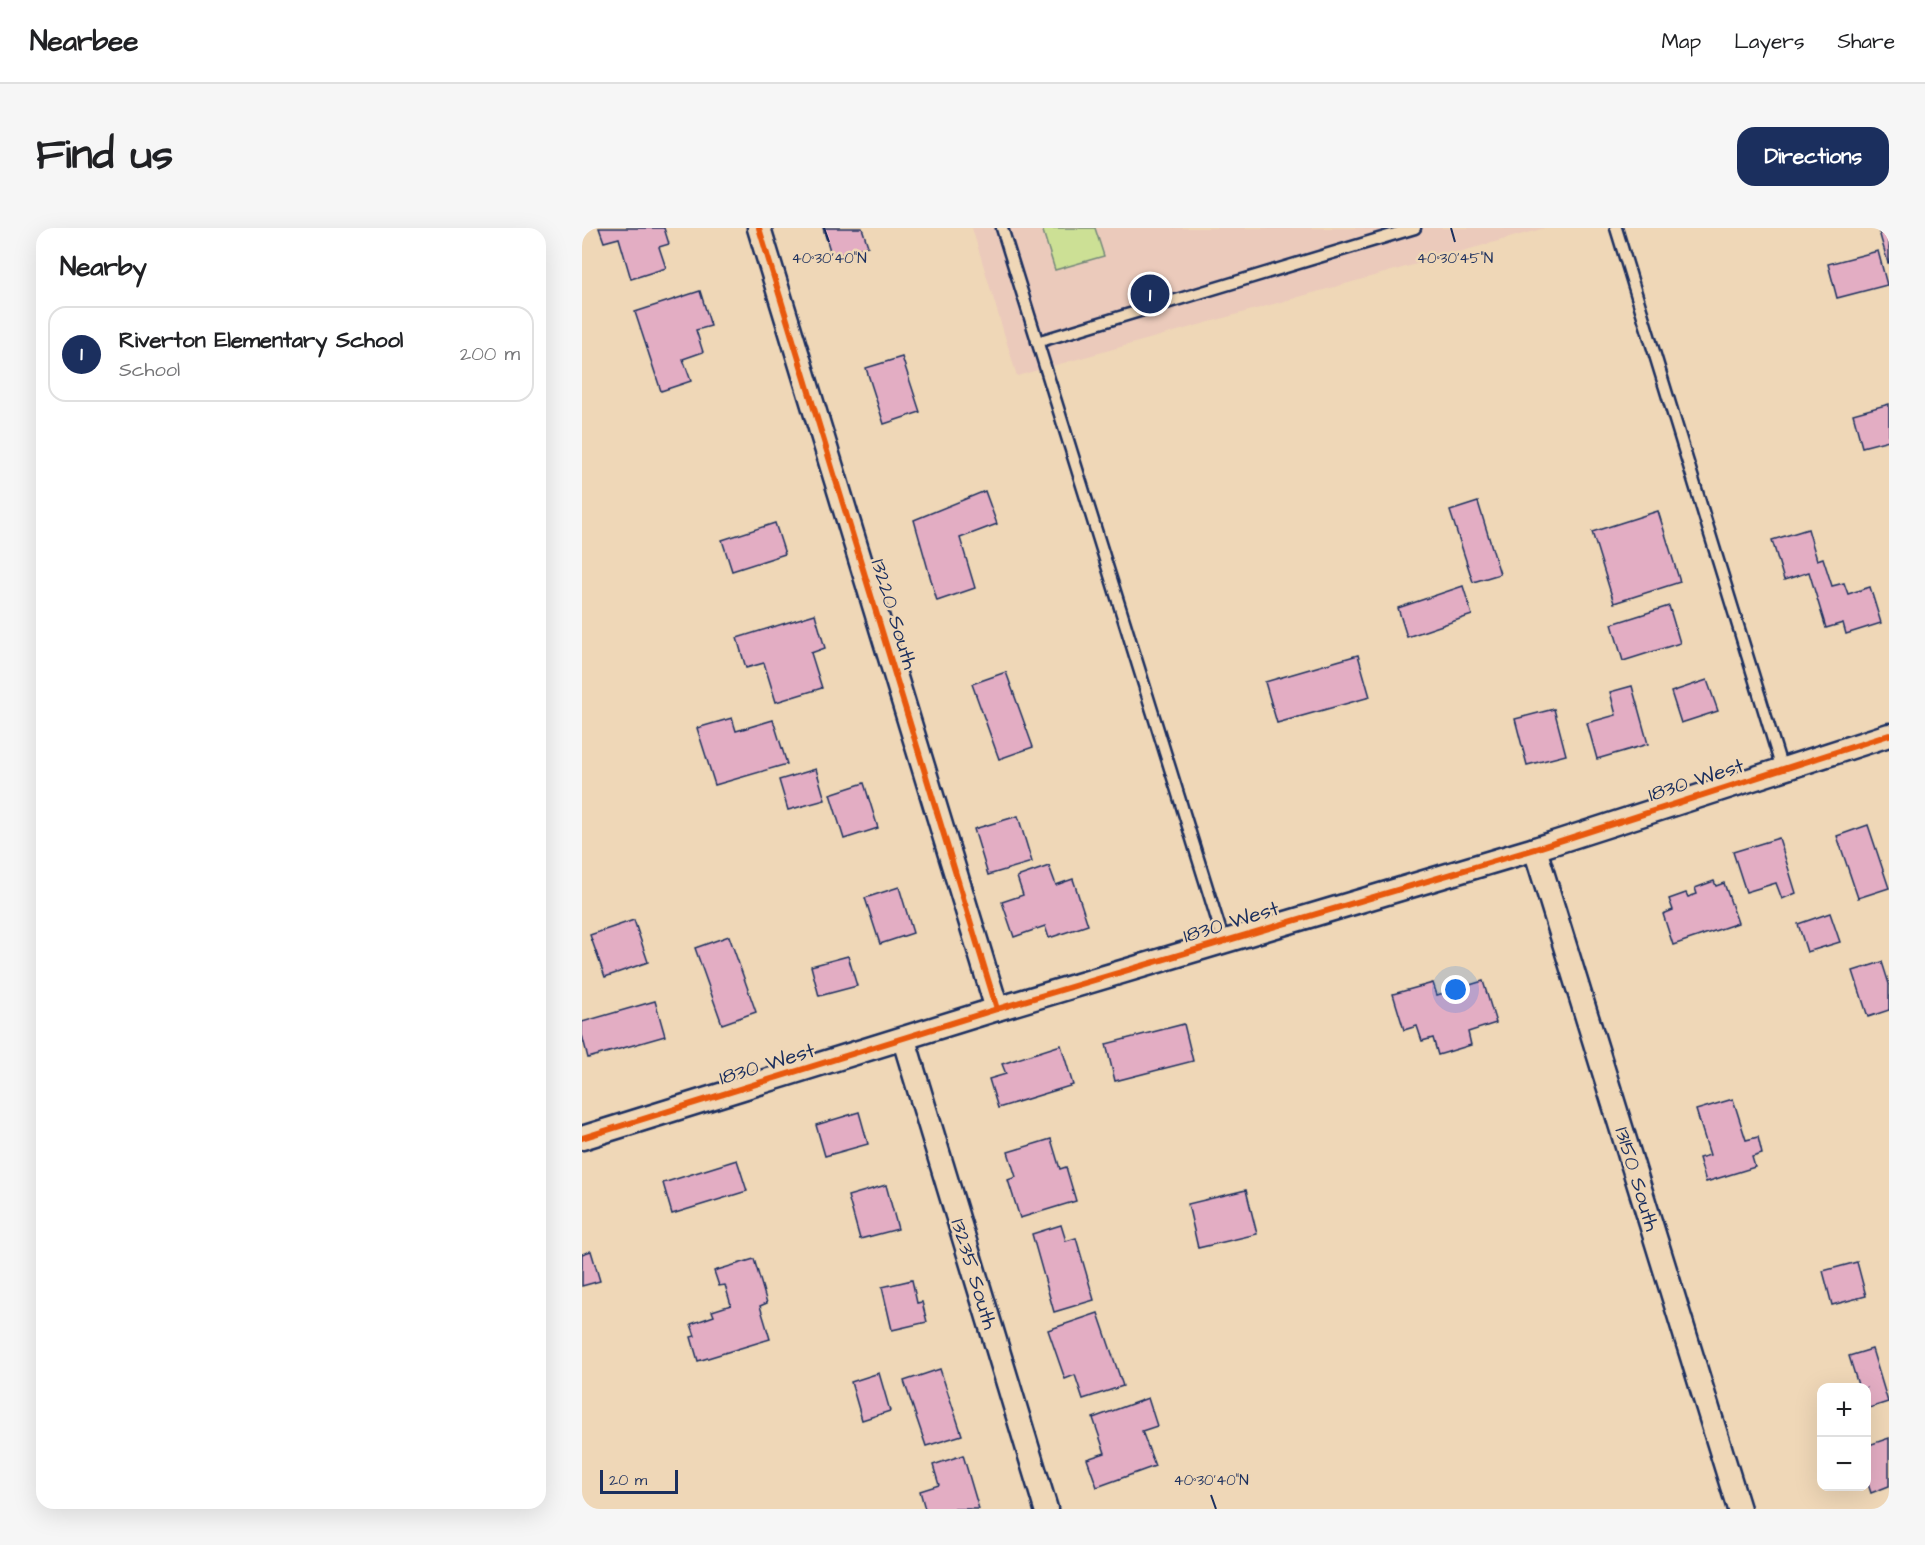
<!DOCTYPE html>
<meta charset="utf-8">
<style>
body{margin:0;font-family:"Architects Daughter",sans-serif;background:#f6f6f6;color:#202124}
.controls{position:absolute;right:18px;bottom:18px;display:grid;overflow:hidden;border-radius:12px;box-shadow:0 6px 24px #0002}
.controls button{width:54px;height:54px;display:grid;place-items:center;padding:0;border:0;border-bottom:2px solid #e0e0e0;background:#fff;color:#202124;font:30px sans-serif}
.scale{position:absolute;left:18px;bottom:15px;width:78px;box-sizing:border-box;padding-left:6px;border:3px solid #1b2f5e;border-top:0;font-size:16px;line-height:21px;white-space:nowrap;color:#1b2f5e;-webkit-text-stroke:4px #efd7b7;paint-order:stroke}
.you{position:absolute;left:874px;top:762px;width:21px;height:21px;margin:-15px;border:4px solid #fff;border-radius:50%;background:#1a73e8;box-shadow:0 0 0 9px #1a73e833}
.badge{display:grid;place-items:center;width:39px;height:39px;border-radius:50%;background:#1b2f5e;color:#fff;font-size:20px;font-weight:700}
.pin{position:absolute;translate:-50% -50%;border:3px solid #fff;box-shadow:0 2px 6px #0006}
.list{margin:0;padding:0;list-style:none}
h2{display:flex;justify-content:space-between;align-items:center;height:78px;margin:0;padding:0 24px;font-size:26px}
h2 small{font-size:20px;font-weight:400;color:#757577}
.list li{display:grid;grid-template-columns:39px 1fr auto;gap:18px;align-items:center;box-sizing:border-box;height:96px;margin:0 12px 12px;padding:0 12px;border:2px solid #e0e0e0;border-radius:18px}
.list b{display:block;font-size:22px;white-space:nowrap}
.list p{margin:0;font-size:20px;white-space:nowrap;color:#757577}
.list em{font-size:20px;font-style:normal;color:#757577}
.map{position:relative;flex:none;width:1307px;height:1281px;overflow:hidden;border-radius:18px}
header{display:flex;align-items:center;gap:36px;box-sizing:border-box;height:84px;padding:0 30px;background:#fff;border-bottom:2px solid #e0e0e0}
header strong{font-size:28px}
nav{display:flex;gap:33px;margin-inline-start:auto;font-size:21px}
.intro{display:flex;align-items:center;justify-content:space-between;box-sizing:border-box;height:144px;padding:0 36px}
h1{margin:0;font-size:42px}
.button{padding:15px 27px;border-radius:18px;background:#1b2f5e;color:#fff;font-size:21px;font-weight:700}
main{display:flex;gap:36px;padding:0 36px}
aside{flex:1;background:#fff;border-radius:18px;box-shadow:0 6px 24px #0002}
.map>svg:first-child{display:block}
</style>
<header>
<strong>Nearbee</strong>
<nav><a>Map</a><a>Layers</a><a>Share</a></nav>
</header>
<div class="intro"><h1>Find us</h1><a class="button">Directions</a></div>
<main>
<aside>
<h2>Nearby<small></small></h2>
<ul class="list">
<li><span class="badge">1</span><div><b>Riverton Elementary School</b><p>School</p></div><em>200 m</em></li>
</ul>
</aside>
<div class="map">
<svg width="1307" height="1281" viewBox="0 0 1307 1281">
<rect width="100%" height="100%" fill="#efd7b7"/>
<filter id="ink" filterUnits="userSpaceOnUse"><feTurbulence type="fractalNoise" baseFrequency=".0167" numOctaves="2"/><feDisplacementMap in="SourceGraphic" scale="12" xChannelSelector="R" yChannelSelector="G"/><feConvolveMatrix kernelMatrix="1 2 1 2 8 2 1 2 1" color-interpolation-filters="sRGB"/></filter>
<g filter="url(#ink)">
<!-- built -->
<path fill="#ebcabb" d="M390,0H963L435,148Z"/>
<!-- green -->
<path fill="#cce095" stroke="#74887a" stroke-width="1.5" d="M460,0H513L522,28L473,42Z"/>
<!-- building -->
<g fill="#e3adc3" stroke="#1b2f5e" stroke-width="1.5">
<path d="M17,0H82L87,16L77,19L84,40L49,51L37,10L22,14Z"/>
<path d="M241,0H280L286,18L250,29Z"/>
<path d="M1296,0H1307V35H1306Z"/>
<path d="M1296,23L1305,57L1255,70L1246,36Z"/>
<path d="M118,63L129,98L114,102L121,124L101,131L109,153L79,163L53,84Z"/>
<path d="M320,129L338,184L302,196L284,140Z"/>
<path d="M1307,176V212L1280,219L1271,186Z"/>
<path d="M403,263L415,296L378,310L393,360L355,373L332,292Z"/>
<path d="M896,274L918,346L891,354L868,283Z"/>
<path d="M1076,283L1098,354L1032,375L1010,304Z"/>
<path d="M193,295L203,326L150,343L140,312Z"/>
<path d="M1226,301L1235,332L1241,330L1250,358L1262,355L1266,366L1288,359L1299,395L1264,406L1261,395L1244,400L1227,344L1202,352L1190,312Z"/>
<path d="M881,358L890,387L825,409L816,380Z"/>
<path d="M1087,378L1098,415L1041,433L1030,396Z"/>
<path d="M233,386L243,420L229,425L240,460L194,474L182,435L164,440L155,410Z"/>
<path d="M776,427L788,469L695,495L683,454Z"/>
<path d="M424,444L451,519L417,531L390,456Z"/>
<path d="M1125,452L1136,483L1099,495L1089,464Z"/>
<path d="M1050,458L1066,516L1015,531L1005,495L1034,487L1028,464Z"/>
<path d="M972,481L984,527L945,537L933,491Z"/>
<path d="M150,490L154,503L191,492L205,536L133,557L115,500Z"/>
<path d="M234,541L243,572L206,582L197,552Z"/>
<path d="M282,555L296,600L262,611L248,566Z"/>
<path d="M436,588L450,634L406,647L392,601Z"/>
<path d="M1286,597L1307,660L1276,670L1255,608Z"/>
<path d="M1197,610L1214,665L1200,671L1194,655L1164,664L1151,624Z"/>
<path d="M467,638L474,657L491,651L506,697L467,710L463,698L432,709L420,674L441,667L435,649Z"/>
<path d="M1132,653L1134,658L1142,655L1156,695L1091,717L1081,686L1091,682L1087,671L1104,665L1106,669L1115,666L1113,660Z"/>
<path d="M317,659L331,705L298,716L283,670Z"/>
<path d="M1248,685L1258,714L1225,724L1216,696Z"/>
<path d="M52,692L66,734L23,749L8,707Z"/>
<path d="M147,708L174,784L140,796L113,720Z"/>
<path d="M266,728L275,758L237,768L229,738Z"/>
<path d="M1300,734L1307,756V782L1286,789L1271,743Z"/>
<path d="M901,753L914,795L886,804L889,817L856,827L851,810L840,813L835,798L822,802L811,766L851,755L855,767Z"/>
<path d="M73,773L83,808L6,830L0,807V794Z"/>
<path d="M602,796L611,833L533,853L524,816Z"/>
<path d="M479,817L491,857L416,880L407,851L424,846L420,836Z"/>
<path d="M1151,871L1164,912L1176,909L1180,926L1170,929L1173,939L1124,954L1117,930L1128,927L1114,882Z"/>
<path d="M277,884L286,916L243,928L234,897Z"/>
<path d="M469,911L478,941L484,939L494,973L438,990L426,952L434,949L426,924Z"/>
<path d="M155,932L165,963L90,986L81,955Z"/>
<path d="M304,957L316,1001L278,1011L266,968Z"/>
<path d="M664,962L675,1006L616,1020L606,976Z"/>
<path d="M479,997L484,1013L494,1010L512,1072L472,1084L450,1006Z"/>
<path d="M9,1023L18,1053L0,1058V1026Z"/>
<path d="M172,1031L185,1075L178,1078L188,1111L116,1133L109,1109L113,1108L109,1096L132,1088L130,1083L149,1077L143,1057L137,1058L132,1043Z"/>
<path d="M1275,1034L1284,1068L1250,1077L1241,1043Z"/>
<path d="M330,1052L335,1075L340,1074L345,1094L310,1102L300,1059Z"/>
<path d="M516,1085L541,1158L501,1171L493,1147L483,1151L466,1102Z"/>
<path d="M1290,1121L1306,1174L1284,1181V1160H1277L1267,1128Z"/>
<path d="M358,1141L380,1207L344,1218L322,1153Z"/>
<path d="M297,1145L308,1183L280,1192L269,1154Z"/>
<path d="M566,1170L575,1198L560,1203L573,1238L515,1259L505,1231L523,1225L511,1190Z"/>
<path d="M1307,1210V1258L1289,1265L1284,1250V1218Z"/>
<path d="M381,1227L397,1281H343L338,1263L357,1257L351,1237Z"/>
</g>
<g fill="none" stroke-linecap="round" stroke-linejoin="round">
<defs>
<g id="lane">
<path d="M420,0L642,714"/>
<path d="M1034,0L1200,541"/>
<path d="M455,114L833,0"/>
</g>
<g id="street">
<path d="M177,0L415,781"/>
<path d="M953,621L1157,1281"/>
<path d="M322,812L464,1281"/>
<path d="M0,910L415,781L953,621L1307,507"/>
</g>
</defs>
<!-- lane casing -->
<use href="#lane" stroke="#1b2f5e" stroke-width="15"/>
<!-- street casing -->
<use href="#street" stroke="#1b2f5e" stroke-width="27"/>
<!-- lane -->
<use href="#lane" stroke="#efd7b7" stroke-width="10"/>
<!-- street -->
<use href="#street" stroke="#efd7b7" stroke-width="22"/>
<defs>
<g id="cycleway">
<path d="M177,0L415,781"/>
<path d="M0,910L415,781L953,621L1307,507"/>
</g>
</defs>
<!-- cycleway casing -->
<use href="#cycleway" stroke="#efd7b7" stroke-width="10"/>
<!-- cycleway -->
<use href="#cycleway" stroke="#e8590c" stroke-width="6"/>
</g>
</g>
<!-- ticks -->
<path fill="none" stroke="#1b2f5e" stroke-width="2" d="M242,0L247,14M869,0L873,14M629,1267L634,1281"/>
<g text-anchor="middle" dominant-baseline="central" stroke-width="5" stroke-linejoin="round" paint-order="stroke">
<!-- street labels -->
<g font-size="21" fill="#1b2f5e" stroke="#efd7b7">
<text transform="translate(312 386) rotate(73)">13220 South</text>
<text transform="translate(1114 552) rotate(-18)">1830 West</text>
<text transform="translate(649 694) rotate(-17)">1830 West</text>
<text transform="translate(185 836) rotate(-17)">1830 West</text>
<text transform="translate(1055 951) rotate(73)">13150 South</text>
<text transform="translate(392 1046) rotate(73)">13235 South</text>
</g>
</g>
<g font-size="15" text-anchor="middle" fill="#1b2f5e" stroke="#efd7b7" stroke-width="5" stroke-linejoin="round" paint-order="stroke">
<text x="247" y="35">40°30'40"N</text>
<text x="873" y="35">40°30'45"N</text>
<text x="629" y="1257">40°30'40"N</text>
</g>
</svg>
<div class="controls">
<button>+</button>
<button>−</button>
</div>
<div class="scale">20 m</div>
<div class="you"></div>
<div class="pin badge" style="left:568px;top:66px">1</div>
</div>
</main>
